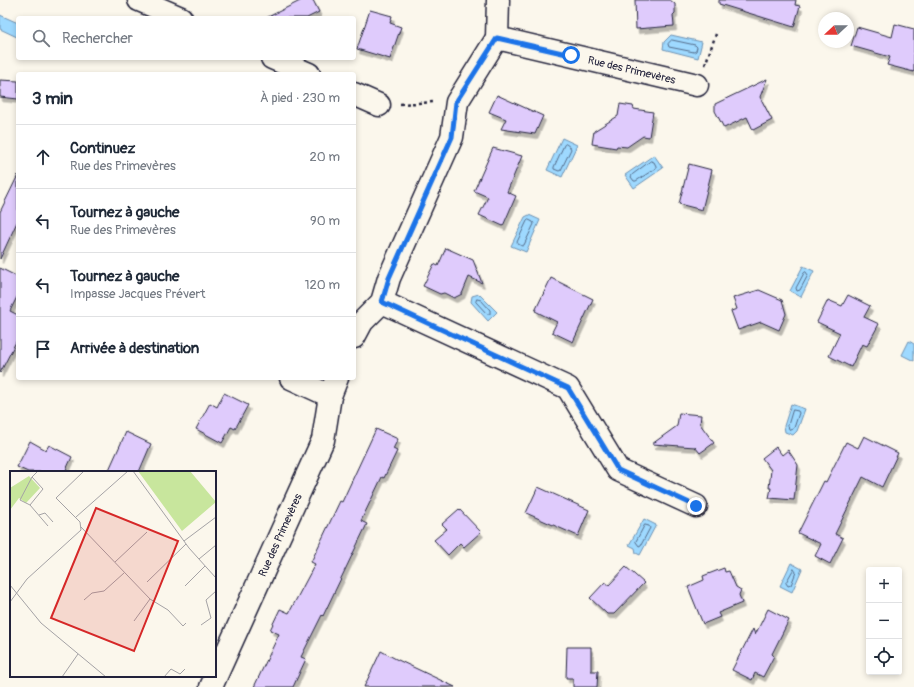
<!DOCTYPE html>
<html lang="fr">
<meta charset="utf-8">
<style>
body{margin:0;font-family:Pangolin,sans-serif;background:#f2f2f3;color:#1f2937}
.controls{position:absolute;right:12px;bottom:12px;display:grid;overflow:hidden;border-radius:4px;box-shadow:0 2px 6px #0003}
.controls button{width:36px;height:36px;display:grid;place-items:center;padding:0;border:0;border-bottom:1px solid #e0e1e3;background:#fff;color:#1f2937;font:20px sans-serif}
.compass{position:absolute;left:818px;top:12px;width:36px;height:36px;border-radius:50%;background:#fff;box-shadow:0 2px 6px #0003;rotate:248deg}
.stop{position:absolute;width:12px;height:12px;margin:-9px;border:3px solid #1a73e8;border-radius:50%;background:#fff}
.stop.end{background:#1a73e8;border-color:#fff;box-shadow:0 1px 4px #0008}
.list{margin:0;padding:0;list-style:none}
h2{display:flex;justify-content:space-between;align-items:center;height:52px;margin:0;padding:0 16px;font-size:17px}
h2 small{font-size:13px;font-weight:400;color:#747a83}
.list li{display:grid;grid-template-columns:26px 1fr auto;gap:12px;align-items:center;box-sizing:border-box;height:64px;padding:0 16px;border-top:1px solid #e0e1e3}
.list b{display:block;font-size:15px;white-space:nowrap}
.list p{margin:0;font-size:13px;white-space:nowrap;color:#747a83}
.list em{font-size:13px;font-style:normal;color:#747a83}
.icon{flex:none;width:22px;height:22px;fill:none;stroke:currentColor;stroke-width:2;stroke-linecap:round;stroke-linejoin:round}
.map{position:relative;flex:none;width:914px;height:687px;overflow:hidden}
.search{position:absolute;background:#fff;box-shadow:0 2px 6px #0003;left:16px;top:16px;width:340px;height:44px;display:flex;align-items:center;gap:10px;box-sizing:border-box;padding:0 14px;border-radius:4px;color:#747a83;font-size:15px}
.panel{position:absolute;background:#fff;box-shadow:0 2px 6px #0003;left:16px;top:72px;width:340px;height:308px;border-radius:4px}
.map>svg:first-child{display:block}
</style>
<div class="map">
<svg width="914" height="687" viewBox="0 0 914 687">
<defs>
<filter id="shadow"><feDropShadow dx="2.5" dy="4.5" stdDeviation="0" flood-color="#0004"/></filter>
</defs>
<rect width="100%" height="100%" fill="#fbf7ec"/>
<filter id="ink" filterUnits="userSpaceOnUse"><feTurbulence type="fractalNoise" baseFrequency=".025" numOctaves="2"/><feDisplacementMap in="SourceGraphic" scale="8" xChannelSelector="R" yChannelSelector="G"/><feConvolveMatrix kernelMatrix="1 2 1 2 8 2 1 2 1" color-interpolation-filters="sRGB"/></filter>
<g filter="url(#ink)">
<!-- water -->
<g fill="#9ed9ff" stroke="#6c90b1">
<path d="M0,15L18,23V34L17,37L0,29Z"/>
<path d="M671,35L702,42L698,58L663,49L664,42Z"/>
<path d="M562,138L577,145L562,177L547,170Z"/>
<path d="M654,155L663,168L634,188L625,175Z"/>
<path d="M529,215L540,220L526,252L511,246L525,217Z"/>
<path d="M803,266L814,271L801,297L790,291Z"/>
<path d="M479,294L497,312L488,321L471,302L472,296Z"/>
<path d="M909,341L914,344V361L902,355Z"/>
<path d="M791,404L805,409L797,431L793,435L785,432L784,426Z"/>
<path d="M644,519L656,525L640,555L636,553L635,548L629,545Z"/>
<path d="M791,563L802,569L792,592L780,586Z"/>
</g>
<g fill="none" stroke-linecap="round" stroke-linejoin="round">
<!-- shore -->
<g stroke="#546b89" stroke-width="1">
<path d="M672,40L695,45L697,47L696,51L694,52L669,47L668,44Z"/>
<path d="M566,144L570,147L571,149L561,170L559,171L554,169V167L564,145Z"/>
<path d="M651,161L654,162L656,166V168L636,181H634L631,177L632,175Z"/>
<path d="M529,220L533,222L534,224L524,245L522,246L518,244L517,242L527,221Z"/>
<path d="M806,272L808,275L800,290L797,291L796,288L804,273Z"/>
<path d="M477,299L481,300L490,310V314H487L476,302Z"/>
<path d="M793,410L798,411L799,413L794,428L791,430L789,429L788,426Z"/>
<path d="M645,525L649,526L650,528L641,545L639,546L636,542Z"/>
<path d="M794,569L796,572L791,585L788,586L786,583Z"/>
</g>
</g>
<!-- building -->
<g fill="#dfcbfc" stroke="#22223b" filter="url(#shadow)">
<path d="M302,0H313L319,12L307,18H266Z"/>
<path d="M635,0H670L675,4V13L673,15L674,26L636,29Z"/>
<path d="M719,0H796L795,5L800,6L794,27L719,4Z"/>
<path d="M370,10L392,16L390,23L401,27L390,59L357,49Z"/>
<path d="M895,24L914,29V72L887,65L890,57L851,46L857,27L892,37Z"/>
<path d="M767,79L760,97L772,120L753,130L747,117L724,128L715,111V104Z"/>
<path d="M0,80L18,81V99L0,97Z"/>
<path d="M497,95L543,116L535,134L501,129L506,119L489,112Z"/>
<path d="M620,104L633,106L634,109L653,112L649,137L643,136L627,147L617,146L616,148L592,144L594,131L618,116Z"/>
<path d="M493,148L522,156L507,192L516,196L503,226L479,215L488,197L474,191Z"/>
<path d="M689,164L712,170L702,210L679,204Z"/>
<path d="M18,175V220L0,259V212Z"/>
<path d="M446,248L473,260L482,283L469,277L462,294L454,298L444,293L440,294L423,286L434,264L438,266Z"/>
<path d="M0,268L18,277V295L10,311L18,315V338L0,373Z"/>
<path d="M551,278L593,299L573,342L552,332L557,322L535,311Z"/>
<path d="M759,290L782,300L786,314L779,330L761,322L738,330L731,311L737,309L733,298Z"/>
<path d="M848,295L870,306L864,317L879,324L867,346L862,344L851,367L829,356L840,333L817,322L828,300L842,306Z"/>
<path d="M224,393L248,405L235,429L231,427L222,443L196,429L210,403L217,407Z"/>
<path d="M679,413L701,415L700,424L714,443L700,453L695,447L652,444L677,426Z"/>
<path d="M376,429L398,439L393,449L397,451L384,478L382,477L361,521L367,524L323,616L322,615L301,657L306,659L293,687H254L279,634L270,630L280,609L289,613L315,564L311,562L340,501L342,502Z"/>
<path d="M126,432L151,444L139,472H108Z"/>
<path d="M864,436L898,453L882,487L863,477L835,534L843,538L830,564L815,556L821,544L798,533L824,481L826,482L846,442L858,448Z"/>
<path d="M30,441L46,450L49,445L72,457L65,472H28L17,467Z"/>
<path d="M776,447L782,455L788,450L798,465L794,500L769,498L771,488H769L771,470L762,458Z"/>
<path d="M538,487L589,510L578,536L526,513Z"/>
<path d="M459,509L481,532L464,547L460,543L448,555L434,540L447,529L442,524Z"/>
<path d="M626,567L644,583L614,614H607L590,598L605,582L609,585Z"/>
<path d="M724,568L725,572L729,571L736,587L741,590L739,595L742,603L718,613L720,617L703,624L688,587L704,580L703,576Z"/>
<path d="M768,609L789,620L772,654L774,656L763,677L755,673L752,680L732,670L753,629L755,635Z"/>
<path d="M567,647H591V671H598L597,687H573V678H566Z"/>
<path d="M381,651L396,659L455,687H364Z"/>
</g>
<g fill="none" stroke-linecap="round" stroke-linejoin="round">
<defs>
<g id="street">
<path d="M139,0L181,18"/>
<path d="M497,38L498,0"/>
<path d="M272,58L309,74"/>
<path d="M354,94L379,105"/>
<path d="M382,302L568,388L618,470L696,506"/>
<path id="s1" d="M354,337L362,322L382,302L389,278L452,137L457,102L497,38L697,85"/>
<path d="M291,378L330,396"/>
<path id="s2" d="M211,687L323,440L330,396L337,378"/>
</g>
</defs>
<!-- street casing -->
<use href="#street" stroke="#22223b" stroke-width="25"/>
<!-- path -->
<g stroke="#22223b" stroke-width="2.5" stroke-dasharray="3 3" stroke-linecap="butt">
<path d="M705,65L716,34"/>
<path d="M400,104L435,102"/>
</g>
<!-- street -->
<use href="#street" stroke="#fbf7ec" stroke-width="22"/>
</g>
</g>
<g fill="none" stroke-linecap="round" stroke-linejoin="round" filter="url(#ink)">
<!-- route -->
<path stroke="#1a73e8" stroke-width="5" d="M571,55L497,38L456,102L452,137L389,278L382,302L568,388L618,470L696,506"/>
</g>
<g text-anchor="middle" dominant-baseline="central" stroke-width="3" stroke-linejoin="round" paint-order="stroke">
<!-- street labels -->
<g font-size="11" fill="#22223b" stroke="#fbf7ec">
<text stroke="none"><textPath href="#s1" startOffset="474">Rue des Primevères</textPath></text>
<text stroke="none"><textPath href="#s2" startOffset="167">Rue des Primevères</textPath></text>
</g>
</g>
<!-- overview -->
<g transform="translate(10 471)">
<rect width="206" height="206" fill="#fbf7ec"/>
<path d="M128,0H180L206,31L172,60ZM19,5L30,17L16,32L9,27L0,39V17Z" fill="#c8e69d"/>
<path fill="none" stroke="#a4a2a5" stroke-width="1" d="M123,0L179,77L206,107M22,6L33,18L20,34L10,29L22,6L28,0M20,34L38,55M29,44L35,42L43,51M66,46L118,0M71,56L140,128L124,150M174,70L206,46M189,88L206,74M105,91L137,61M137,111L176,73M0,114L31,152L96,206M175,115L195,95M140,128L158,139L173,155L176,152M74,129L82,122L94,120L114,102M0,131L17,108L71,59L70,51L46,27L74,0M191,154L201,147L196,129L206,120M52,206L68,183M154,206L161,198L170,203L175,198"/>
<path fill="#d62828" fill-opacity="0.15" stroke="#d62828" stroke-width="2" d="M86,37L168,70L124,180L41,147Z"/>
<rect width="206" height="206" fill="none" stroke="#22223b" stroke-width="2"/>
</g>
</svg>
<div class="controls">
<button>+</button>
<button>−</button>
<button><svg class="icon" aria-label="locate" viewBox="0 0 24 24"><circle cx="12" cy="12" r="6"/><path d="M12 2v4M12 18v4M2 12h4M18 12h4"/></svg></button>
</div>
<svg class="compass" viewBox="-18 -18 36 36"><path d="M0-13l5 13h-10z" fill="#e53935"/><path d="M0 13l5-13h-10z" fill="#747a83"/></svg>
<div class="stop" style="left:571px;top:55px"></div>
<div class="stop end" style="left:696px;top:506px"></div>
<div class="search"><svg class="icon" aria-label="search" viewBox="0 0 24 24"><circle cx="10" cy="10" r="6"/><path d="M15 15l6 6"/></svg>Rechercher</div>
<section class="panel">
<h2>3 min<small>À pied · 230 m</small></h2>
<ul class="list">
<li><svg class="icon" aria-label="ahead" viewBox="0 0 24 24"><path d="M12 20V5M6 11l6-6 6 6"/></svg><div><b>Continuez</b><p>Rue des Primevères</p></div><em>20 m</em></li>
<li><svg class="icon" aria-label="left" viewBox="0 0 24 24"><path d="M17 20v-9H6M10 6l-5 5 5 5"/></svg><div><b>Tournez à gauche</b><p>Rue des Primevères</p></div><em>90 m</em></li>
<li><svg class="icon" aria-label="left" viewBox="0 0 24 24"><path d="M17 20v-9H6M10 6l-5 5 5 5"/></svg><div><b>Tournez à gauche</b><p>Impasse Jacques Prévert</p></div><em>120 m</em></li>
<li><svg class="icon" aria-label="arrive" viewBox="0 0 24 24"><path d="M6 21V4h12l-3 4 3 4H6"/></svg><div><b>Arrivée à destination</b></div></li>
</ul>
</section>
</div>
